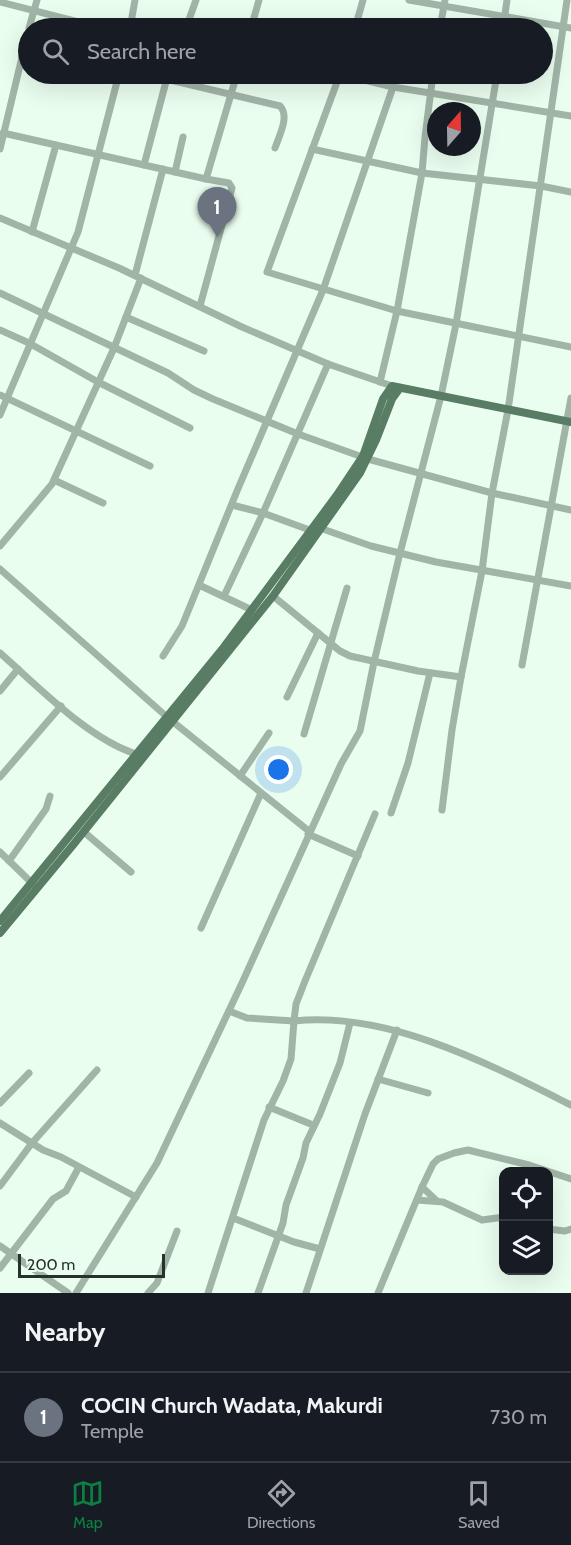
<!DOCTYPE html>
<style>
body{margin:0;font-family:Cabin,sans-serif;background:#20242c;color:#f1f3f6}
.controls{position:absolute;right:18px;bottom:18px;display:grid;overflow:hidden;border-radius:12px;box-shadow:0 6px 24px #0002}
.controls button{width:54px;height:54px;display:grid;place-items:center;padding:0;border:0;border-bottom:2px solid #363941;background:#171b24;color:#f1f3f6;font:30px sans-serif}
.compass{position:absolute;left:427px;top:102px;width:54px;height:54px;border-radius:50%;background:#171b24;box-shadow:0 6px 24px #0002;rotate:20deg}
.scale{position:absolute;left:18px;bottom:15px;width:147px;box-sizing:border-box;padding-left:6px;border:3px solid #29312b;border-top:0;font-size:16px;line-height:21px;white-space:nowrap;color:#29312b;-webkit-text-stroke:4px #eafef0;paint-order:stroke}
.you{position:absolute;left:279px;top:770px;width:21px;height:21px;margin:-15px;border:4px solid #fff;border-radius:50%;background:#1a73e8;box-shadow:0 0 0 9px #1a73e833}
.badge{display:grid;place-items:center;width:39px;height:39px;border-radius:50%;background:#0b8043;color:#fff;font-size:20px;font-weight:700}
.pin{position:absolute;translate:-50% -50px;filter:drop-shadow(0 2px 3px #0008)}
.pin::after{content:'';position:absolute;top:32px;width:21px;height:18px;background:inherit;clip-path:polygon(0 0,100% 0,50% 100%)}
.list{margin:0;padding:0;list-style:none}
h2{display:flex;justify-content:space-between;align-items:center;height:78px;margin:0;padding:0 24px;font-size:26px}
h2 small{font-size:20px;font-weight:400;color:#9ea1a6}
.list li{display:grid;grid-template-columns:39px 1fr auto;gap:18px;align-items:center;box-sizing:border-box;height:90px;padding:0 24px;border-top:2px solid #363941}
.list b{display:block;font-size:22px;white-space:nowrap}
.list p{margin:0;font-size:20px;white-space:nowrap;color:#9ea1a6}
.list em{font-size:20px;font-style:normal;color:#9ea1a6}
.icon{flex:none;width:33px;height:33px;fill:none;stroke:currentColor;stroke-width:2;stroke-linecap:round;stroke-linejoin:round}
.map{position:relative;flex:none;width:571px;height:1293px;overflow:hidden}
.search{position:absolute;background:#171b24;box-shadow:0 6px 24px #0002;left:18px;right:18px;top:18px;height:66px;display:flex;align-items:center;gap:15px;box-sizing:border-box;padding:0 21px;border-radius:33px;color:#9ea1a6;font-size:22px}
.sheet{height:168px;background:#171b24}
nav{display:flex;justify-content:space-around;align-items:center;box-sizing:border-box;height:84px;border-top:2px solid #363941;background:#171b24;font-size:16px;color:#9ea1a6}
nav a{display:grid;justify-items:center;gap:3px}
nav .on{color:#0b8043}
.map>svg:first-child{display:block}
</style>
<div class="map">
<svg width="571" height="1293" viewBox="0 0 571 1293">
<rect width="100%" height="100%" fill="#eafef0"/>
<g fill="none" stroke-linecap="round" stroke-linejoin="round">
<!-- minor -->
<g stroke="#a1b5a7" stroke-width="7">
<path d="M409,0L571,28"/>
<path d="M0,2L102,28"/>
<path d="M29,28L37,0"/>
<path d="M130,28L135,0"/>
<path d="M186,28L196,0"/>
<path d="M251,28L259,0"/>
<path d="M355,28L363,0"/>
<path d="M440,28L445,0"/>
<path d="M503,28L507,0"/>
<path d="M145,74L280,106C290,116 279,136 275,148"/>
<path d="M276,74L301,80"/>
<path d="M340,74L267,272L397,311L571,347"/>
<path d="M340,74L393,87L571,116"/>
<path d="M3,133L206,179L237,74"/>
<path d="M0,149L28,32"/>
<path d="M312,149L422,173L541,186L571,192"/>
<path d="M144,165L168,74"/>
<path d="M175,172L183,137"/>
<path d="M0,218L119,268L242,327L328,364L392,386"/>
<path d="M32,232L56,145"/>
<path d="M135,275L163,169"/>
<path d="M0,293L168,373L194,390L213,399L298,434L368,459L492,493L571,510"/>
<path d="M200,306L232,188L229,183L206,179"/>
<path d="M126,317L204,351"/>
<path d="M0,330L29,343L98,382L190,428"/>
<path d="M380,382L397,311L422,173L425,137L433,74"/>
<path d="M0,395L150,466"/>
<path d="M0,415L78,232L119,74"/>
<path d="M54,480L103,503"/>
<path d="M232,505L263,513L315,532"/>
<path d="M317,527L371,546L436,562L571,586"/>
<path d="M0,546L52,484L114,348L141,278"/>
<path d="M0,569L167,717L310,832"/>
<path d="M199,585L252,610"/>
<path d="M224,596L263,513L328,364"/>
<path d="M273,596L340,651L350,656L418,671L461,677L482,571L492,493L508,410L567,0"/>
<path d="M0,653C39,687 87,738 136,754"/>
<path d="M163,656L182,626L237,491L323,290L393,87"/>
<path d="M522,665L571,398"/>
<path d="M0,691L18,669"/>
<path d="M287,697L318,633"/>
<path d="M304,734L347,588"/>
<path d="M240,776L269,733"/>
<path d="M0,777L61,706"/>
<path d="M442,810L452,730L461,677"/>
<path d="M391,813L408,763L430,673"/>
<path d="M84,832L131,872"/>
<path d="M308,834L358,856"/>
<path d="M0,852L35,886"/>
<path d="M9,861L46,809L50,796"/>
<path d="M201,928L261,793"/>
<path d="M229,1011L247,1018L294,1021L296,1004L305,981L375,814"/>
<path d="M378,1079L428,1093"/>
<path d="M0,1103L29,1073"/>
<path d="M269,1107L313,1125"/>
<path d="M0,1123L43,1150L61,1157L136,1197"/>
<path d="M0,1186L32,1143L97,1070"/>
<path d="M422,1187L437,1201"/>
<path d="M417,1200L443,1202L482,1220L504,1217"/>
<path d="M233,1218L294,1242L320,1249"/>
<path d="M548,1229L565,1231L571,1229"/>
<path d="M0,1246L68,1293"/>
<path d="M0,1268L53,1199L66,1191L79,1167"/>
<path d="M76,1293L157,1163L242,983L341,764L360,731L374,662L400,553L441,396L456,324L497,74"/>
<path d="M148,1293L157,1283L177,1231"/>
<path d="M208,1293L264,1120L283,1081L291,1059L294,1021C388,1011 489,1064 571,1105"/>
<path d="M258,1293L283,1223L286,1205L303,1158L306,1143L320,1114L340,1063L350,1023"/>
<path d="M306,1293L365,1114L397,1030"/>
<path d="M378,1293L422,1187L433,1164L438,1159L454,1153L468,1150L529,1165L571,1179"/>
</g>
<!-- major -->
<g stroke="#587d64" stroke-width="8">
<path d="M0,921L224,647L337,495L363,456L383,399L392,386L571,422"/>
<path d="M0,933L73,845L273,596L360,473L376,440L392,399L400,388"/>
</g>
</g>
</svg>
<div class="controls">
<button><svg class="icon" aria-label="locate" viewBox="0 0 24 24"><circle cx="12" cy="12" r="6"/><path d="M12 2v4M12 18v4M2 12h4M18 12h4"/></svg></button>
<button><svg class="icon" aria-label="layers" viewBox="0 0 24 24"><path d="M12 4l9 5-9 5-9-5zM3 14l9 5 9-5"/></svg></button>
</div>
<svg class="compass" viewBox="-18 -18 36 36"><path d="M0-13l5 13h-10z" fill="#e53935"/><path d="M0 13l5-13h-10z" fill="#9ea1a6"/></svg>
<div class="scale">200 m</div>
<div class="you"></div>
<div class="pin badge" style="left:217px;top:237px;background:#6b7280">1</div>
<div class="search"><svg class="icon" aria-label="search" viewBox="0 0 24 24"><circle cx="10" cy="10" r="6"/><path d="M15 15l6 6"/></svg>Search here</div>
</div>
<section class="sheet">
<h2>Nearby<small></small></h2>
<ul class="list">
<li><span class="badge" style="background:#6b7280">1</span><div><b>COCIN Church Wadata, Makurdi</b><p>Temple</p></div><em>730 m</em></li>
</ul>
</section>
<nav>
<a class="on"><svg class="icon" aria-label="map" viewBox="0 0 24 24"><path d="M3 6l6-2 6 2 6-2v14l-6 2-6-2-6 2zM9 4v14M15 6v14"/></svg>Map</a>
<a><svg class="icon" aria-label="directions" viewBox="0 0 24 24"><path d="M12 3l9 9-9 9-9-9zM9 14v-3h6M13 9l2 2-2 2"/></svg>Directions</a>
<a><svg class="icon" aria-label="saved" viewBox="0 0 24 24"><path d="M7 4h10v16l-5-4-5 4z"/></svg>Saved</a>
</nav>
